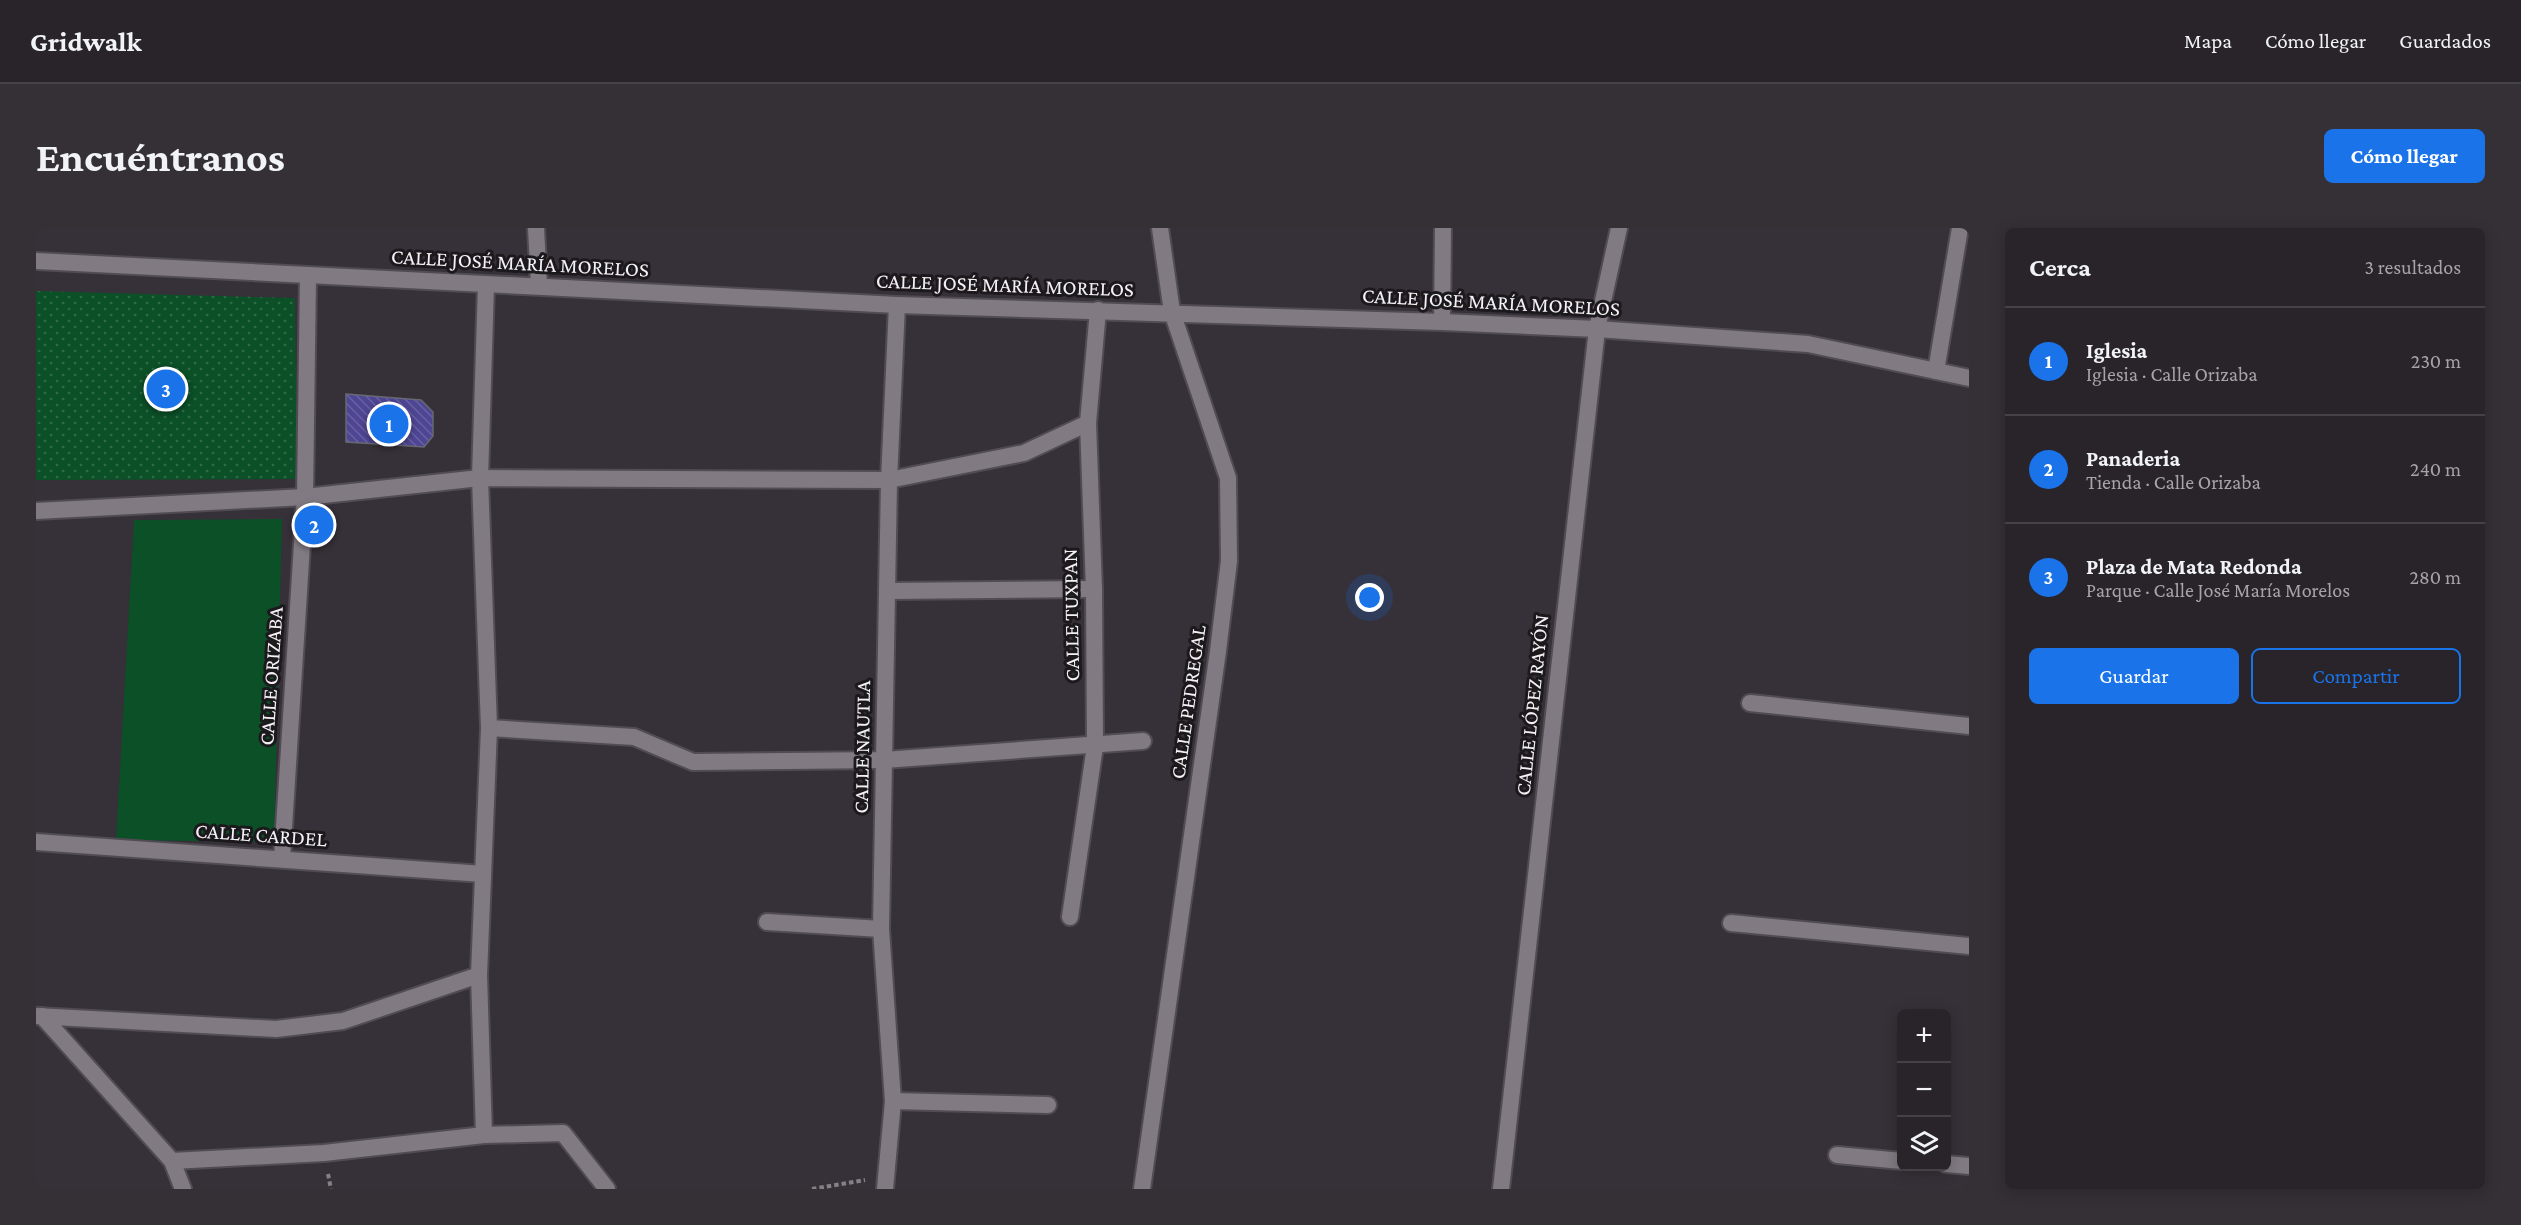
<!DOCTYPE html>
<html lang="es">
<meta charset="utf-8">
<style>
body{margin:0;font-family:"Crimson Pro",serif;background:#343036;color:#f1f3f6}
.controls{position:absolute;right:18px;bottom:18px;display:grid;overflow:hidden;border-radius:9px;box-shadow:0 3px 15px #0003}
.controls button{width:54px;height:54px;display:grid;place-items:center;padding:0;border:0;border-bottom:2px solid #444147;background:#28242a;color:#f1f3f6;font:30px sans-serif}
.you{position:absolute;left:1334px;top:370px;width:21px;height:21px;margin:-15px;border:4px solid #fff;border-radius:50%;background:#1a73e8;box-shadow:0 0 0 9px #1a73e833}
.badge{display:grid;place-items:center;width:39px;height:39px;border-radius:50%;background:#1a73e8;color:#fff;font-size:20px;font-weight:700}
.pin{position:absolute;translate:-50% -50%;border:3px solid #fff;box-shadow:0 2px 6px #0006}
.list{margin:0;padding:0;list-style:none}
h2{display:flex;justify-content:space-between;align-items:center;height:78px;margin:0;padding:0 24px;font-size:26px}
h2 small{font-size:20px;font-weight:400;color:#a5a4a8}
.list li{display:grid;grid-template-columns:39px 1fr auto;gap:18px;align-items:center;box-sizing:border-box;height:108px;padding:0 24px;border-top:2px solid #444147}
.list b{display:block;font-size:22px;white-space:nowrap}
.list p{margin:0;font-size:20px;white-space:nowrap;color:#a5a4a8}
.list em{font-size:20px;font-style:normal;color:#a5a4a8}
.actions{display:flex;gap:12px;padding:18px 24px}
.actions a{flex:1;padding:14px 0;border:2px solid #1a73e8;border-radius:9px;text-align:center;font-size:21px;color:#1a73e8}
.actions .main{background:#1a73e8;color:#fff}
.icon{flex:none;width:33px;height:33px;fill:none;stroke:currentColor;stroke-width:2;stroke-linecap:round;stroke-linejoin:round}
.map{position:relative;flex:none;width:1933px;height:961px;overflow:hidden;border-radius:9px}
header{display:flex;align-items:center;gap:36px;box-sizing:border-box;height:84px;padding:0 30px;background:#28242a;border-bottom:2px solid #444147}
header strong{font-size:28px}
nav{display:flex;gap:33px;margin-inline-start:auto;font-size:21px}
.intro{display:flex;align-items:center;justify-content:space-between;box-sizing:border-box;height:144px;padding:0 36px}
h1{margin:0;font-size:42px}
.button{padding:15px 27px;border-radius:9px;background:#1a73e8;color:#fff;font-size:21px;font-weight:700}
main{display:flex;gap:36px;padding:0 36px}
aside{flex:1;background:#28242a;border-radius:9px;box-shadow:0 3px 15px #0003}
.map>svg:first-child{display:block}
</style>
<header>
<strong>Gridwalk</strong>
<nav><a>Mapa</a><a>Cómo llegar</a><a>Guardados</a></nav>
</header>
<div class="intro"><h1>Encuéntranos</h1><a class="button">Cómo llegar</a></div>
<main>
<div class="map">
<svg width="1933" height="961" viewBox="0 0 1933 961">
<defs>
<pattern id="park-dots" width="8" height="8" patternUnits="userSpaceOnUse" patternTransform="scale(1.5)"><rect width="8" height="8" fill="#0b5027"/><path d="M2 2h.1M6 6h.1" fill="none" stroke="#2f6a47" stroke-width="1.8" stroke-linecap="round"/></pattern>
<pattern id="building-back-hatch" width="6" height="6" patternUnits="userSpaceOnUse" patternTransform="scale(1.5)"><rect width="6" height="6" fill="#4e4693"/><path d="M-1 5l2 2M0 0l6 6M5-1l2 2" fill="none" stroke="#6861a3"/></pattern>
</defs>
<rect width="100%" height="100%" fill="#363038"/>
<!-- park -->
<path fill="url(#park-dots)" d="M0,63L259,70L261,251L0,252Z"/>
<!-- pitch -->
<path fill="#0b5027" d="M246,291L238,614L80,612L98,292Z"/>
<!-- building -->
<path fill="url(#building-back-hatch)" stroke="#676871" stroke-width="1.5" d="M310,166L385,172L397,184V208L388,219L310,214Z"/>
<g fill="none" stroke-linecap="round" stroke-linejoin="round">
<defs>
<g id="minor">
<path d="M500,0L503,57"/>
<path d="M1406,94L1407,0"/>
<path d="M1900,143L1924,0"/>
<path d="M0,283L269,269L444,250L853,252L988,225L1052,195"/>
<path d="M852,363L1058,361"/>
<path d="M1714,475L1933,498"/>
<path d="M453,500L598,509L657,534L848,532L1107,513"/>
<path d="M0,614L447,646"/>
<path d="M246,631L269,269L272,47"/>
<path d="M1034,689L1059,518L1058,361L1052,195L1062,82"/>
<path d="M731,694L845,701"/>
<path d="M1695,695L1933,718"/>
<path d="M0,788L240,801L307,793L443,747"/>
<path d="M6,788L136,933L147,961"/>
<path d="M857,873L1012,877"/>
<path d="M448,907L443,747L453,500L444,250L450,57"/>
<path d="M1801,927L1866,933"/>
<path d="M136,933L288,925L448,907L527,905L571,961"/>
<path d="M1910,936L1933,938"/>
<path d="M849,961L857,873L845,701L853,252L861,77"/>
<path d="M1106,961L1182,423L1193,333L1192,250L1136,84L1124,0"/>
<path d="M1465,961L1561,101L1583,0"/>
</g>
<path id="tertiary" d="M0,33L861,77L1406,94L1561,101L1772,116L1933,150"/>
</defs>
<!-- minor casing -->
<use href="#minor" stroke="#514c53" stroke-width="20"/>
<!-- tertiary casing -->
<use href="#tertiary" stroke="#514c53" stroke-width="20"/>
<!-- path -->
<g stroke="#858087" stroke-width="4" stroke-dasharray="4.5 3" stroke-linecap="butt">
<path d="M292,946L295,961"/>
<path d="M776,961L829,952"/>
</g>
<!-- minor -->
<use href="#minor" stroke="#817a83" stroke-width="16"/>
<!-- tertiary -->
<use href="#tertiary" stroke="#817a83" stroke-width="16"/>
</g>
<g text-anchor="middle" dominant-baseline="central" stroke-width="6" stroke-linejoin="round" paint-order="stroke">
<!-- street labels -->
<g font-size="21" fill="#f4f1f6" stroke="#1c191d">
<text transform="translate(484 35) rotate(3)">CALLE JOSÉ MARÍA MORELOS</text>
<text transform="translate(969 57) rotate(2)">CALLE JOSÉ MARÍA MORELOS</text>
<text transform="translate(1455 74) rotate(3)">CALLE JOSÉ MARÍA MORELOS</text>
<text transform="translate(1035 387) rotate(-91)">CALLE TUXPAN</text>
<text transform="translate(235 448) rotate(-86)">CALLE ORIZABA</text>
<text transform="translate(1152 474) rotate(-82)">CALLE PEDREGAL</text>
<text transform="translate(1496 477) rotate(-84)">CALLE LÓPEZ RAYÓN</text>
<text transform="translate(826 519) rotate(-89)">CALLE NAUTLA</text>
<text transform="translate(225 607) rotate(4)">CALLE CARDEL</text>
</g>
</g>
</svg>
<div class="controls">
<button>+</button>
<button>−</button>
<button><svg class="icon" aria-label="layers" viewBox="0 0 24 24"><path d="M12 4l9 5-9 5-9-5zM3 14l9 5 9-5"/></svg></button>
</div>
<div class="you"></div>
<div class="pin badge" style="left:353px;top:196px">1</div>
<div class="pin badge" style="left:278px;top:297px">2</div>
<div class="pin badge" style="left:130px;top:161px">3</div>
</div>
<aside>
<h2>Cerca<small>3 resultados</small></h2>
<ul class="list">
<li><span class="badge">1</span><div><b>Iglesia</b><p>Iglesia · Calle Orizaba</p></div><em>230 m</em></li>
<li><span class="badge">2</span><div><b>Panaderia</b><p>Tienda · Calle Orizaba</p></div><em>240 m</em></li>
<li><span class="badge">3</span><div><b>Plaza de Mata Redonda</b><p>Parque · Calle José María Morelos</p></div><em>280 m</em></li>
</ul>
<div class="actions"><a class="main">Guardar</a><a>Compartir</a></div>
</aside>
</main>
